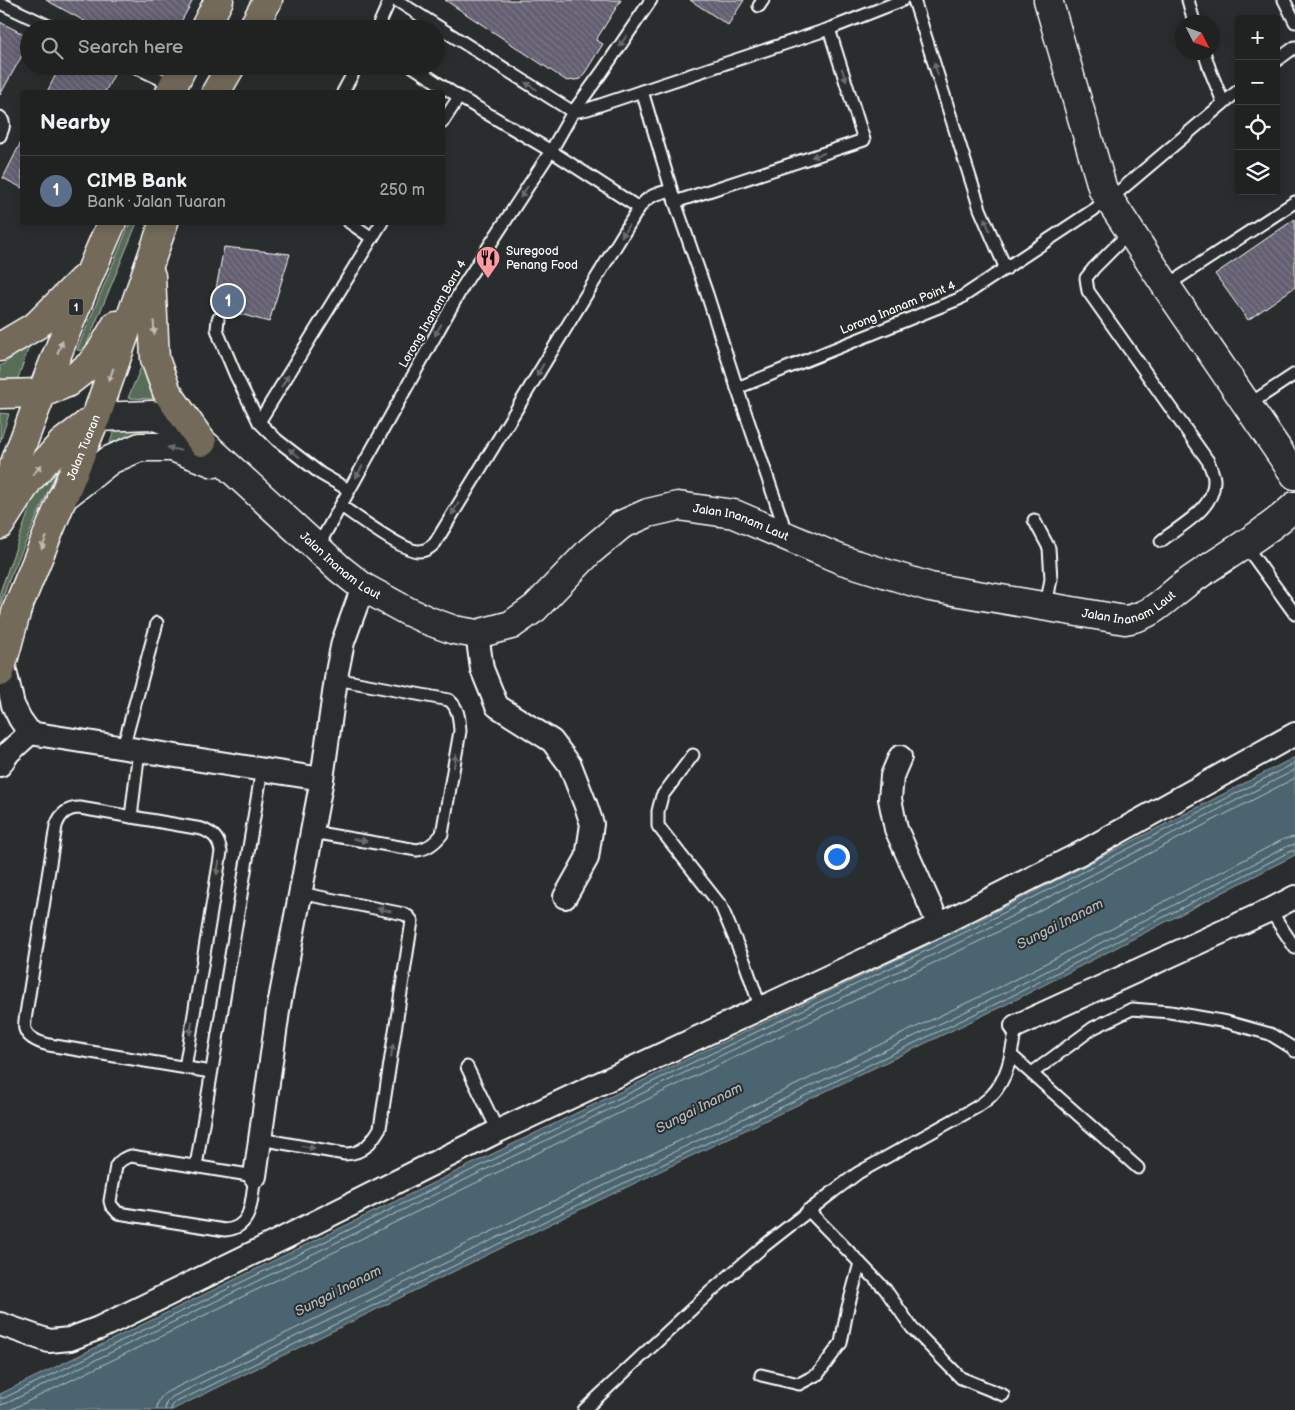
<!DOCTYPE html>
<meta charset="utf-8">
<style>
body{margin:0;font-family:"Balsamiq Sans",sans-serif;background:#2d2f2f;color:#f1f3f6}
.controls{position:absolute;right:15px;top:15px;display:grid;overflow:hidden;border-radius:5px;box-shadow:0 2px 12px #0003}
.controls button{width:45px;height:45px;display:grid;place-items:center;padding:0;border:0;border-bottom:1px solid #3d3f40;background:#202222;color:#f1f3f6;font:25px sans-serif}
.compass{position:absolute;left:1175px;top:15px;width:45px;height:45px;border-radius:50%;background:#202222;box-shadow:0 2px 12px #0003;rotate:132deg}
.you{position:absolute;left:836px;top:856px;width:18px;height:18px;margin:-12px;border:4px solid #fff;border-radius:50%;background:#1a73e8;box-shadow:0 0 0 8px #1a73e833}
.badge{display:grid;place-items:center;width:32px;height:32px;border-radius:50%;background:#ff9aa2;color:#fff;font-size:16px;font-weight:700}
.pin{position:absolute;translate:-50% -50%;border:2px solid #fff;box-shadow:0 1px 5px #0006}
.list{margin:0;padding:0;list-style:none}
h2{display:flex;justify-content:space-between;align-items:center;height:65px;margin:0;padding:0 20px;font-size:21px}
h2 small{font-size:16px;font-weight:400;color:#a2a4a5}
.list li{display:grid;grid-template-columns:32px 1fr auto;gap:15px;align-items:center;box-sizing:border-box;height:70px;padding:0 20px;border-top:1px solid #3d3f40}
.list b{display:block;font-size:19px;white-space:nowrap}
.list p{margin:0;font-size:16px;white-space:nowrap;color:#a2a4a5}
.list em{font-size:16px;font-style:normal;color:#a2a4a5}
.icon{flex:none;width:28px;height:28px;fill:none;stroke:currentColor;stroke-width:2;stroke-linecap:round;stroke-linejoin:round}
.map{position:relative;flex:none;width:1295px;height:1410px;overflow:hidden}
.search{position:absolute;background:#202222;box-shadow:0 2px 12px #0003;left:20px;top:20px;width:425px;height:55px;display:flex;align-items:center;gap:12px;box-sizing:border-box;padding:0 18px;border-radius:28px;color:#a2a4a5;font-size:19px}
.panel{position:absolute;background:#202222;box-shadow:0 2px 12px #0003;left:20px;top:90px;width:425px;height:135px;border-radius:5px}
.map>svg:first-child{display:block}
</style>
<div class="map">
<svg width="1295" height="1410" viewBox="0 0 1295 1410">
<defs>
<pattern id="building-back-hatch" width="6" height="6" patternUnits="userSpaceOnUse" patternTransform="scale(1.25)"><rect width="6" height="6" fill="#635f71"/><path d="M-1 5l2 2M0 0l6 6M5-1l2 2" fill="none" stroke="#7a7786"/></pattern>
</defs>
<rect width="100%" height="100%" fill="#2a2d2e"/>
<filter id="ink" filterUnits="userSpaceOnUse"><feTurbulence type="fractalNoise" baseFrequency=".02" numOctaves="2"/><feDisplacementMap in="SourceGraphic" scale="10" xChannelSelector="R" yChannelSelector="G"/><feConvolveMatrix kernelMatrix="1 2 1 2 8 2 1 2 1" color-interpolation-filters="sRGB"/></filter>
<g filter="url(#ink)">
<!-- green -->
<g fill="#596d58" stroke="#acb6ac">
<path d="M130,223H137L84,351L77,350Z"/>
<path d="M30,344L17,381L0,382V366L8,361Z"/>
<path d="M142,365L153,399L128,398Z"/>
<path d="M0,413L9,414L0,442Z"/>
<path d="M133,426L153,427L175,434L108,448L114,431Z"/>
<path d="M61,462L9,580L0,606V592L37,488Z"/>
</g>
<!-- water -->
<path fill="#4b656f" stroke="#93a3a9" d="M1295,757V855L1013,1001L546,1226L172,1410H0V1394L679,1063L976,922Z"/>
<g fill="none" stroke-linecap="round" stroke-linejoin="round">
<!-- shore -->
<g stroke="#b7c1c5" stroke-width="1">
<path d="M0,1398H4L681,1068L978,926L1295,763"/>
<path d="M0,1405L7,1403L684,1073L981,932L1295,770"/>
<path d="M10,1410L687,1080L984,939L1295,778"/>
<path d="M157,1410C157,1401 161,1395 169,1391L537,1209L1004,985L1284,839L1295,837"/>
<path d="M165,1410L166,1403L172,1397L541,1216L1008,991L1288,846L1295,844"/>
<path d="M171,1410L172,1406L175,1403L543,1222L1010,997L1291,851H1295"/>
</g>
</g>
<!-- building -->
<g fill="url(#building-back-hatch)" stroke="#fff">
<path d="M46,0H193L177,29H99Z"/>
<path d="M445,0H621L596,40L603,44L581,79L567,81Z"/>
<path d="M690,0H744L728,25Z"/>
<path d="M0,22L29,37V43L0,95Z"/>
<path d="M60,66H102L115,73L105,92H47Z"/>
<path d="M22,140V188L3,178Z"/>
<path d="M1295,219V287L1248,320L1215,274Z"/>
<path d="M224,247L290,254L269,322L229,311L221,304L215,294Z"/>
</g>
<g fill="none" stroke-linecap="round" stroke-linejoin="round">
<defs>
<g id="service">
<path d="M396,0L573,112L588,109L642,91L829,29L903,0"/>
<path d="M914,0L980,209L1006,269"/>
<path d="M1188,0L1194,22"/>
<path d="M1284,0L1295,22"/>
<path d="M0,3L55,29"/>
<path d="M759,6L763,0"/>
<path d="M377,29L390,0"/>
<path d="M1204,52L1210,70L1223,102"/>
<path d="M1276,61L1295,47"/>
<path d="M133,66L173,85"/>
<path d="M412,66L459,97L551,151L639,208"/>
<path d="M642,91L675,202L707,294L737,388L786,532"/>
<path d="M343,92L357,66"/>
<path d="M0,117C6,123 3,129 0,136"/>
<path d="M442,123L459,97"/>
<path d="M675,202L864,140L829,29"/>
<path d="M349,222L372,238"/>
<path d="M1131,231L1094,268L1086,278L1088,291L1208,461C1210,466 1214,474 1214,480C1215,509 1181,525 1161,541"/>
<path d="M1166,286L1295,202"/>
<path d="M218,319L217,329L220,338L236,376L259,422L277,440L321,474L349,490"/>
<path d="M737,388L959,299L1110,199L1239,90"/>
<path d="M1248,405L1295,374"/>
<path d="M259,422L382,222"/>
<path d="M341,506C356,516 404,552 419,551C426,551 430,548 435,543L639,208C648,195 657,194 671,190"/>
<path d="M1034,520L1049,548L1051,579L1046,606"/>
<path d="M1245,545L1295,614"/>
<path d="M317,548L463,286L551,151L573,112L602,72L651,0"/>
<path d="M123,748L157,623"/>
<path d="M693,755L662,796L658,811V826L721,906L745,963L761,1009"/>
<path d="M131,817L139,750"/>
<path d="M312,832L417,850C428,849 435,843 442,834L460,731C459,719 459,708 449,700L336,679"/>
<path d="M1270,910L1295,948"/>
<path d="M1011,1055L1138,1168"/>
<path d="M467,1067L498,1131"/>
<path d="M185,1068L221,852C219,839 214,834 202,829L80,808C67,808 60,814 56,826L25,1020C25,1023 24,1026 25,1029C28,1039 41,1043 49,1045L211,1072"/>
<path d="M1032,1073L1093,1028L1132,1009L1170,1012L1227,1022L1270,1034L1291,1047L1295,1051"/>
<path d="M260,1139L345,1154C363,1154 371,1143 380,1128L412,921L409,917L404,914L300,893"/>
<path d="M131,1156L255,1176C251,1198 254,1228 225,1230L118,1213L111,1205L110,1201L116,1166C120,1160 124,1158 131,1156Z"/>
<path d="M196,1166L262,769"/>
<path d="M860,1263L885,1289L912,1328L961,1378L1003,1395"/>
<path d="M761,1375L799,1384L818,1374L841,1343L847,1311L860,1263L808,1210"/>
<path d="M584,1410L709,1293L764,1246L834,1191L858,1173L975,1108C980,1105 986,1101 991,1096C1009,1078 1012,1050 1016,1026"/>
</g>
<g id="minor">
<path d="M477,634L482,669L497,706L552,741L570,765L586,806L592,824L587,858L565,897"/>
<path d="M3,662L13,705L20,719L30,733L322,779"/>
<path d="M900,757L892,776L890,799L896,829L939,925"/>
<path d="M0,765L9,752L30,733"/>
<path d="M1016,1026L1270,910L1295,897"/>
<path d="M255,1176L278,1011L322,779L337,672L343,642L363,587"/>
<path d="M0,1324L49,1341L70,1339L99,1328L288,1236L498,1131L939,925L1081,853L1295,734"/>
</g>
<g id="tertiary">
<path d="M1048,0L1103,190L1166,286L1295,475"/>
<path id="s1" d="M96,417L152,415L174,423L202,442L340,569L363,587L407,611L429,621L454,630L477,634L511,625L535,608L590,551L621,525L648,513L678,506L734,514L842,560L930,587L1125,620C1152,616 1164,600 1184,585C1221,558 1261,537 1295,506"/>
<path d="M62,498L110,460L140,447H172L214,463"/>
</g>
<g id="primary">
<path d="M204,29L219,0"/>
<path d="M252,29L268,0"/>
<path d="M170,92L183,66"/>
<path d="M216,92L231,66"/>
<path d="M151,276L155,359L167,392L202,442"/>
<path d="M0,347L37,325L82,280"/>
<path d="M0,394L42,393L67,383L90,365L101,351L116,325"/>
<path d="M0,503C35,409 71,315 112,222"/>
<path d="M0,525L28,481L62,443L96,417"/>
<path id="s2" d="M0,672L17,609L96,417L164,222"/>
</g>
</defs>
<!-- service casing -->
<use href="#service" stroke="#fff" stroke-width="15"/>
<!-- minor casing -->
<use href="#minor" stroke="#fff" stroke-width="26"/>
<!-- tertiary casing -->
<use href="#tertiary" stroke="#fff" stroke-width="31"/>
<!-- primary casing -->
<use href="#primary" stroke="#fff" stroke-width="31"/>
<!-- service -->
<use href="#service" stroke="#2a2d2e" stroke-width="11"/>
<!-- minor -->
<use href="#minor" stroke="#2a2d2e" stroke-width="22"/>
<!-- tertiary -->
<use href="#tertiary" stroke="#2a2d2e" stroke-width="28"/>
<!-- primary -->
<use href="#primary" stroke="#736b5a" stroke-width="28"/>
</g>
<!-- one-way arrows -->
<defs><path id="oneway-solid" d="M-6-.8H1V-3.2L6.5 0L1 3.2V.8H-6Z" transform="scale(1.25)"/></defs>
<g fill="#6a6c6d">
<use href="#oneway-solid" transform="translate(623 41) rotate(124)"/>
<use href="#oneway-solid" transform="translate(936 69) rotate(-107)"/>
<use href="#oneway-solid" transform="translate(844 75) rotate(72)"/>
<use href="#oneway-solid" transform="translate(531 86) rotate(-148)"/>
<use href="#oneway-solid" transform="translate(818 155) rotate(162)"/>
<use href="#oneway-solid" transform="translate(524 192) rotate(123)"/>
<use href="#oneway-solid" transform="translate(987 224) rotate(-113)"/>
<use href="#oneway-solid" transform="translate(625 231) rotate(121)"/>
<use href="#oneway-solid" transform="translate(438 330) rotate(119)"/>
<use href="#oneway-solid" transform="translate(540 370) rotate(121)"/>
<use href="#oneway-solid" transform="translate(285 381) rotate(-58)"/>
<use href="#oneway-solid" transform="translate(174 449) rotate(-166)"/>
<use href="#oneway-solid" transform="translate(294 453) rotate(-143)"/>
<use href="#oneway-solid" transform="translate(359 472) rotate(119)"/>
<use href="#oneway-solid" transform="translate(455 509) rotate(121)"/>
<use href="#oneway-solid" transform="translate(455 761) rotate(-80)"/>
<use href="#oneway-solid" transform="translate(360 840) rotate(9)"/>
<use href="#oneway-solid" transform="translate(218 868) rotate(100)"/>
<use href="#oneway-solid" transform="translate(384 910) rotate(-168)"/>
<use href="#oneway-solid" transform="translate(191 1028) rotate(100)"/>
<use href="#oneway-solid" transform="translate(392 1051) rotate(-81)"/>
<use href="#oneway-solid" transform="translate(308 1147) rotate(10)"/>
</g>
<g fill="#c0bcb5">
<use href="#oneway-solid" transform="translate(154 328) rotate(87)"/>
<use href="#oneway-solid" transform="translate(60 347) rotate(-68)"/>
<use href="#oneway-solid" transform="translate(111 375) rotate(109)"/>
<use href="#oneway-solid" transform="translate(37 470) rotate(-49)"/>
<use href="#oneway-solid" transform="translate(44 543) rotate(112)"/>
</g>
</g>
<!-- icons -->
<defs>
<symbol id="restaurant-pin" viewBox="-11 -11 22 30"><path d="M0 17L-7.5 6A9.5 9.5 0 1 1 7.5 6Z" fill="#ff9aa2" stroke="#2a2d2e"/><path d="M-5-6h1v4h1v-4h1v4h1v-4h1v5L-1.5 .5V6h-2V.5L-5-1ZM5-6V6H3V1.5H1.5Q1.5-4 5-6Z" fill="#111"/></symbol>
</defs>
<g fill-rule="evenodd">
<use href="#restaurant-pin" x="474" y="244" width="28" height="38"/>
</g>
<g text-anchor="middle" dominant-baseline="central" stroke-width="4" stroke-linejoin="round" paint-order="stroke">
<!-- shield labels -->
<rect fill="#2a2d2e" stroke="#bfc0c0" stroke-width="1" x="68.5" y="298.5" width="15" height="17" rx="4"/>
<g font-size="11" font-weight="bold" fill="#fff">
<text x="76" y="307">1</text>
</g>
<!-- poi labels -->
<g font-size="12" fill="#fff" stroke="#2a2d2e" text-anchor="start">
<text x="506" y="251">Suregood<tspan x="506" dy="14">Penang Food</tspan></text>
</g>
<!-- street labels -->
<g font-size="12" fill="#fff" stroke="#2a2d2e">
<text transform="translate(898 308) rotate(-22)">Lorong Inanam Point 4</text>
<text transform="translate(433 314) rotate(-60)">Lorong Inanam Baru 4</text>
<text stroke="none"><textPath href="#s2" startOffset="240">Jalan Tuaran</textPath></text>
<text stroke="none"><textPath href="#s1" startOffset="764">Jalan Inanam Laut</textPath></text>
<text stroke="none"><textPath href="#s1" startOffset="299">Jalan Inanam Laut</textPath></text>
<text stroke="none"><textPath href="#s1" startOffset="1169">Jalan Inanam Laut</textPath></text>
</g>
<!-- water labels -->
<g font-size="14" font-style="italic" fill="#aebabe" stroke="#2a2d2e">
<text transform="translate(1060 924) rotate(-27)">Sungai Inanam</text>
<text transform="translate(699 1108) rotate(-27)">Sungai Inanam</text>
<text transform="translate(338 1291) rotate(-27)">Sungai Inanam</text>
</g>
</g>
</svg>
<div class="controls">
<button>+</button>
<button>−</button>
<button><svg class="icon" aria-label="locate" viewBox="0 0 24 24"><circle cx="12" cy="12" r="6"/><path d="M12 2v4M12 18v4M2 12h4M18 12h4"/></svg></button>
<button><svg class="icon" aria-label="layers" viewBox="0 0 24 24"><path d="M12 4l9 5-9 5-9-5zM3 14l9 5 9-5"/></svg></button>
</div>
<svg class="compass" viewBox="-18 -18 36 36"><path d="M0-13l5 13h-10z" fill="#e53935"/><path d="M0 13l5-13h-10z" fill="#a2a4a5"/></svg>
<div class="you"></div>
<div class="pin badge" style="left:228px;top:301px;background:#5c6f8a">1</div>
<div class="search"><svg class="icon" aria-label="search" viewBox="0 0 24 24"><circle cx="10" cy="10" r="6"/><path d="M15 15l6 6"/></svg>Search here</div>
<section class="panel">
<h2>Nearby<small></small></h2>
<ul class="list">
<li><span class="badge" style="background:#5c6f8a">1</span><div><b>CIMB Bank</b><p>Bank · Jalan Tuaran</p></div><em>250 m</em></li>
</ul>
</section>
</div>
